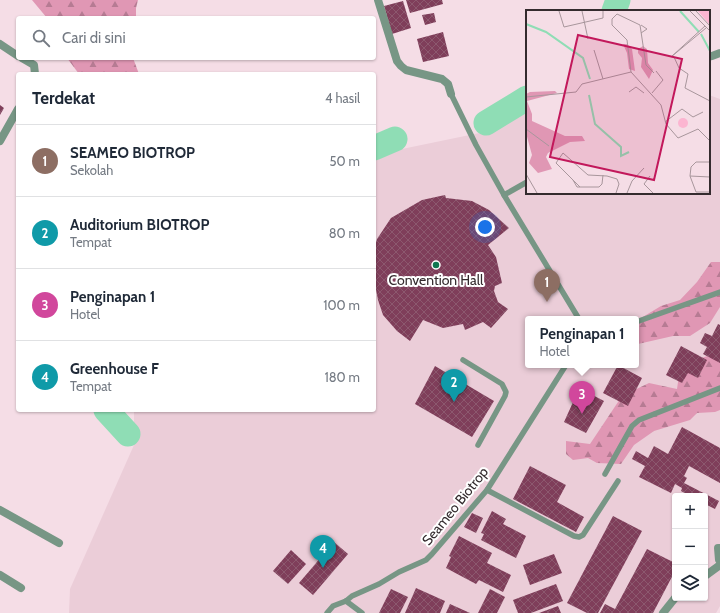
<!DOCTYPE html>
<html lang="id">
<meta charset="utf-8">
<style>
body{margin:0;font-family:Cabin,sans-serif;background:#f6f6f7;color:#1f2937}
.controls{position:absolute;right:12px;bottom:12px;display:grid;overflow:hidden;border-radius:4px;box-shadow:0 1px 3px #0004}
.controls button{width:36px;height:36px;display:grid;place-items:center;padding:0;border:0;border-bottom:1px solid #e0e1e3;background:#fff;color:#1f2937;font:20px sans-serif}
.you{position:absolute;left:485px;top:227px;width:14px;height:14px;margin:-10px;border:3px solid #fff;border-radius:50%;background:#1a73e8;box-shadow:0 0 0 6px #1a73e833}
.badge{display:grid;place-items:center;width:26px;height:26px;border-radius:50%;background:#0e7750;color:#fff;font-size:13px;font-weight:700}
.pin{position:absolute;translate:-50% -33px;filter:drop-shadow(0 1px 2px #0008)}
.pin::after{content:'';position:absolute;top:21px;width:14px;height:12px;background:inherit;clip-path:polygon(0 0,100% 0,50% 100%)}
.popup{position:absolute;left:525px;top:316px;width:114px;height:52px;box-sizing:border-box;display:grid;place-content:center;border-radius:4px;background:#fff;filter:drop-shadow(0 1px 3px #0005);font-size:13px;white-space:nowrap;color:#747a83}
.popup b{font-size:15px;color:#1f2937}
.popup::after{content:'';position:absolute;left:50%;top:100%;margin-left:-8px;border:8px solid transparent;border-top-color:#fff}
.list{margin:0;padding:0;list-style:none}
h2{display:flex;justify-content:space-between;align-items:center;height:52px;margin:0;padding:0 16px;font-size:17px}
h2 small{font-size:13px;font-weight:400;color:#747a83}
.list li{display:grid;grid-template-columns:26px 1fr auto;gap:12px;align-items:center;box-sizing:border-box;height:72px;padding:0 16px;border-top:1px solid #e0e1e3}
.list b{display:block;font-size:15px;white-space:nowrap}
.list p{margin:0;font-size:13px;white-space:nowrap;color:#747a83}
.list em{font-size:13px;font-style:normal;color:#747a83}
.icon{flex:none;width:22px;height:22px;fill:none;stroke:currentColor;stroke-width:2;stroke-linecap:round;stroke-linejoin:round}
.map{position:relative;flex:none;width:720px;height:613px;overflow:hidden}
.search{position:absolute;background:#fff;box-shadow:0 1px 3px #0004;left:16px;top:16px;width:360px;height:44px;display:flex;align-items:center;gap:10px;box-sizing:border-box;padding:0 14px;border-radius:4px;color:#747a83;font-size:15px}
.panel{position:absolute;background:#fff;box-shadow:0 1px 3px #0004;left:16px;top:72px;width:360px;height:340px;border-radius:4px}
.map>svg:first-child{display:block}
</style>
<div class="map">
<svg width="720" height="613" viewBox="0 0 720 613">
<defs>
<pattern id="forest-firs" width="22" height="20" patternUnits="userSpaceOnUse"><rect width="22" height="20" fill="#e097b4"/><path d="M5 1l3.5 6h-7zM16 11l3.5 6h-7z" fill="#b67b93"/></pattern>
<pattern id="building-cross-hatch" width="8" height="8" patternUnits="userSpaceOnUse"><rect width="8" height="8" fill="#7f3e5a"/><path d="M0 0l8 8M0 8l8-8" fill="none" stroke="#8c586e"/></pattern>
</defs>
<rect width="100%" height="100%" fill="#f5dde6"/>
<!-- built -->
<path fill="#ebcdd8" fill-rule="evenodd" d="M709,95L720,99V606L716,613H69L70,589L134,445V410H374V161L402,149L489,131L527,106V193H709ZM528,319H636V365H528ZM675,496H705V598H675Z"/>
<!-- forest -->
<g fill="url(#forest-firs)">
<path d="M32,0H138L136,8V18H47Z"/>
<path d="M67,58H133L139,74H79Z"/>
<path d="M711,262H720V307L710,323L690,336H673L638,344L636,346V321L661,306L680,300L697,282Z"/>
<path d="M716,353L720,355V410L715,412L697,413L690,420L654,431L634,445L621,464L597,463L588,458L573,460L566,454V441L590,444L622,396L649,383L677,389L679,375L696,360Z"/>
</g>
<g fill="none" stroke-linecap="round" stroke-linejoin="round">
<!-- river -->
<g stroke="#8fddb5" stroke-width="25">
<path d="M614,11L618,0"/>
<path d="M486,123L527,98"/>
<path d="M374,148L395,139"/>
<path d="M106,410L128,434"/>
</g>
</g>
<!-- building -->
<g fill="url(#building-cross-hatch)">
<path d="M406,0H442L443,4L410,13Z"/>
<path d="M403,1L411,28L392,34L384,6Z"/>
<path d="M434,13L436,22L425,25L422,15Z"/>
<path d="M443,32L449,56L423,62L417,39Z"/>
<path d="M0,105L4,108L0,115Z"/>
<path d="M445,195L446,198L472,201L489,210L509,228L488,245L496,257L502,283L495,286L494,291L498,302L508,309L491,328L483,322L465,330L463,324L443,328L423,320L410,341L397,331L383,315L378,300L375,284H374V250L377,239L391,218L422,200Z"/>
<path d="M718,324L720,325V363L703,354L707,347L700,343L705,333L712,336Z"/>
<path d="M681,346L707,360L698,378L688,373L682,383L666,375Z"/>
<path d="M618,365L642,378L628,406L603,393Z"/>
<path d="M435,366L494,401L472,437L415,404Z"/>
<path d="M585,391L604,401L586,433L564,422L574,400L579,403Z"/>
<path d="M682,427L720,448V483L689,466L684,476L687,478L684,483L719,501L715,509L705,504V496H690L681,491L682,488L675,484L671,493L639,477L645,466L632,459L636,451L648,458L654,446L668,454Z"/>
<path d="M530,466L566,485L557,502L584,517L576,532L513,499Z"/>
<path d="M492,511L506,519L503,524L526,536L516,558L481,540L484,534L481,533Z"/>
<path d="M472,513L483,518L476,533L464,527Z"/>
<path d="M613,516L642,531L598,613H587L567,603Z"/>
<path d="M459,536L492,553L487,563L511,575L503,592L479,580L476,584L446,568L451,557L449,556Z"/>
<path d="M334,542L348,554L313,595L299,583Z"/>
<path d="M647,549L675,563V571L653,613H600L605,604L615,609Z"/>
<path d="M291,550L306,564L288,584L273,571Z"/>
<path d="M554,554L562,573L530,585L523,565Z"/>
<path d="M556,584L563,601L531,613H518L513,600Z"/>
<path d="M416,588L445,601L440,613H405Z"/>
<path d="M391,589L408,597L400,613H379Z"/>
<path d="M490,589L505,597L497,613H478Z"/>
<path d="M450,604L470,613H446Z"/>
<path d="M558,606L561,613H539Z"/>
</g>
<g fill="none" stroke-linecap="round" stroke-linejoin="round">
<!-- service -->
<g stroke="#779685" stroke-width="5.5">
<path d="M451,94L476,145L504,195L579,319"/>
<path d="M504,195L527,182"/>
<path d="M636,322L720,292"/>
<path d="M463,360L502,384L506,392L505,396L478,445"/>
<path d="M605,474L632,426L639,420L720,388"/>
<path d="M487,490L574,536L579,537L583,535L618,481"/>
<path d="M346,601L362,613"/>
<path d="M327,613L333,606L346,601L352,596L379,584L399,572L426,560L432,554L487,490L566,365"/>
</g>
<!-- minor -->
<g stroke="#779685" stroke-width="8">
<path d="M378,0L397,61L401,66L406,70L442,79L448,84L451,94"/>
<path d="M0,44L18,56"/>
<path d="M712,56L720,53"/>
<path d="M22,58L34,65L35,74"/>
<path d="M0,141L18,109"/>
<path d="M0,510L59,543"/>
<path d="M720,548H718L719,560L720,561"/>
<path d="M0,575L21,588"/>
<path d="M705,576L720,565"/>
<path d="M663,613L675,598"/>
</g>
</g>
<!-- markers -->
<circle fill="#0e7750" stroke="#fff" stroke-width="1.5" cx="436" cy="265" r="4"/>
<g text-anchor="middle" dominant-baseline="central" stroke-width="4" stroke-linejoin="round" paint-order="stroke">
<!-- poi labels -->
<g font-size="14" fill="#342b2e" stroke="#fff">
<text x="436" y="280">Convention Hall</text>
</g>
<!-- street labels -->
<g font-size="14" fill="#342b2e" stroke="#fff">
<text transform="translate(455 506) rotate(-51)">Seameo Biotrop</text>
</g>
</g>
<!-- overview -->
<g transform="translate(526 10)">
<rect width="184" height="184" fill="#f5dde6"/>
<path d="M172,1H184V15L177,7Z" fill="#fcb5d1"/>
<path d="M97,34H101L106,39L109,61L103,59L101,43ZM117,36L121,39L122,53L127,60L123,69L115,57L116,48L112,43V39ZM4,82L29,81L31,83L1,91L6,104V111L39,126H56L59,131L44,132L22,143L20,147L26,159L12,163L3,153L6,145L0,123V84Z" fill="#e097b4"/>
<path d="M152 113a5 5 0 1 1 10 0a5 5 0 1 1-10 0Z" fill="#fcb5d1"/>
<path fill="none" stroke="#8fddb5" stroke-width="2" d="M154,1L173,22M0,14L20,22L57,48L64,69M175,24L184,41M63,85L69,114L95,137V146L103,142"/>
<path fill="none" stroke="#a8969c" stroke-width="1" d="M33,1L38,17L77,8V1M56,1L62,29M164,1L184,21M170,1L184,16M115,15L121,19L115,23M179,16L145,47L180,18M68,40L77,69M148,47L153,58L162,64L159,78L184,91M128,63L120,55L114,15L91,4L86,9V15L101,30L105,62L135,95L140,114L152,128L172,119L184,131M103,82L110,77L118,83M126,83L137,70L130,61M0,87L50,82L56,74L105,62M139,112L156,99L167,107L177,102M0,119L23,136M184,152H170L165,157L164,166L170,182H184M0,164L11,183M124,166L118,174L127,183M164,166L184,167M47,170L51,177H73L76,174L77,165M54,177L30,153L37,143L62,165L81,166L91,169L93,174L90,183M101,183L106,171L118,158"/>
<path fill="#c2185b" fill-opacity="0.15" stroke="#c2185b" stroke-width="2" d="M52,25L156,49L128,170L24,147Z"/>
<rect width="184" height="184" fill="none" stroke="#342b2e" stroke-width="2"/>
</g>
</svg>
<div class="controls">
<button>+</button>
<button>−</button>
<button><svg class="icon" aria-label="layers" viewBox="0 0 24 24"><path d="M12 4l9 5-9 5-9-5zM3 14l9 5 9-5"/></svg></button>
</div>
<div class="you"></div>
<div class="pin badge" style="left:547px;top:302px;background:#8d6e63">1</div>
<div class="pin badge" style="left:454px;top:402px;background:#0f9aa8">2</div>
<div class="pin badge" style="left:582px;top:414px;background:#d1479c">3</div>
<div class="popup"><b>Penginapan 1</b>Hotel</div>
<div class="pin badge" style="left:323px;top:568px;background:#0f9aa8">4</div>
<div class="search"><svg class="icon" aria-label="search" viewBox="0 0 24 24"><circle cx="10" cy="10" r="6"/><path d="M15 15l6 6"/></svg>Cari di sini</div>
<section class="panel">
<h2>Terdekat<small>4 hasil</small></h2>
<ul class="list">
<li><span class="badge" style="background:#8d6e63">1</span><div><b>SEAMEO BIOTROP</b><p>Sekolah</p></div><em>50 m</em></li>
<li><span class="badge" style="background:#0f9aa8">2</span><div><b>Auditorium BIOTROP</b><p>Tempat</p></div><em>80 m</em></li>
<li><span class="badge" style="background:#d1479c">3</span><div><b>Penginapan 1</b><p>Hotel</p></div><em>100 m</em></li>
<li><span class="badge" style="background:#0f9aa8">4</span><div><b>Greenhouse F</b><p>Tempat</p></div><em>180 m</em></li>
</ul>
</section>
</div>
